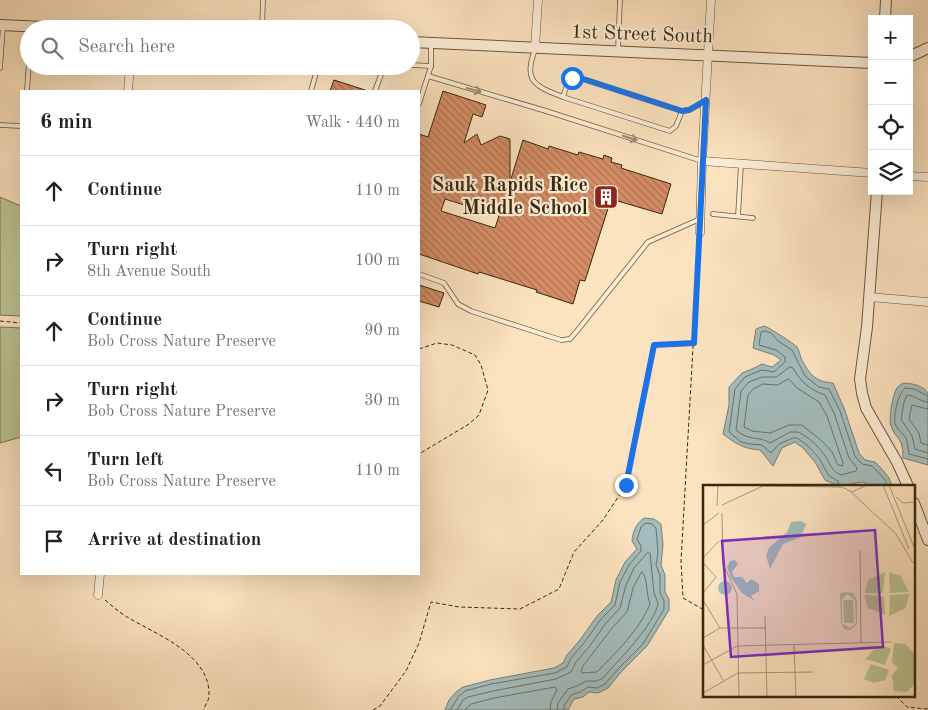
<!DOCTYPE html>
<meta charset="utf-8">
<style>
body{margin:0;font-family:"Old Standard TT",serif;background:#f6f6f6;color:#222}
.controls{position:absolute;right:15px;top:15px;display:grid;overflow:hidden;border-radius:0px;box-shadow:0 5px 20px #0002}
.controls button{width:45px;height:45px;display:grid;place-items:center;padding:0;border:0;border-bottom:1px solid #e0e0e0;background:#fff;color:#222;font:25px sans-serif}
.stop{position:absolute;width:15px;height:15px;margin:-11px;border:4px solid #1a73e8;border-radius:50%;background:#fff}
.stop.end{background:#1a73e8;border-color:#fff;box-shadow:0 1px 5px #0008}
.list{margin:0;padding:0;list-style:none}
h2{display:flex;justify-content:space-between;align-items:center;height:65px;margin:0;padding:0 20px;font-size:21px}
h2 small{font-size:16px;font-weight:400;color:#767676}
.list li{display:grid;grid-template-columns:32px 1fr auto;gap:15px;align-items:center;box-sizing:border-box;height:70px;padding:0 20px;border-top:1px solid #e0e0e0}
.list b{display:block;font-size:19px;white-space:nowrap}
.list p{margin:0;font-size:16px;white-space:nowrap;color:#767676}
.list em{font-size:16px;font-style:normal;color:#767676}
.icon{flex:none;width:28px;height:28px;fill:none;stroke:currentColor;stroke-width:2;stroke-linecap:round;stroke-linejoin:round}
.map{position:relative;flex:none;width:928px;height:710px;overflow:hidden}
.search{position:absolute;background:#fff;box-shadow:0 5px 20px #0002;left:20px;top:20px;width:400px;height:55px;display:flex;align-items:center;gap:12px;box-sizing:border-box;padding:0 18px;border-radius:28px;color:#767676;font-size:19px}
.panel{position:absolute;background:#fff;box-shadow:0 5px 20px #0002;left:20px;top:90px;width:400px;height:485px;border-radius:0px}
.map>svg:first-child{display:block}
</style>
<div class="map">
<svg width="928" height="710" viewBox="0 0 928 710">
<defs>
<pattern id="building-back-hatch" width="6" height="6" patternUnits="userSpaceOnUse" patternTransform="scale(1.25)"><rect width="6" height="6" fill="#d48d65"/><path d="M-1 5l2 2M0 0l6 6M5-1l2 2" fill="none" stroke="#ad7352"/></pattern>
</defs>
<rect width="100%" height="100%" fill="#fce3c0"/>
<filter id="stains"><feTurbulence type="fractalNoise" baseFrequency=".004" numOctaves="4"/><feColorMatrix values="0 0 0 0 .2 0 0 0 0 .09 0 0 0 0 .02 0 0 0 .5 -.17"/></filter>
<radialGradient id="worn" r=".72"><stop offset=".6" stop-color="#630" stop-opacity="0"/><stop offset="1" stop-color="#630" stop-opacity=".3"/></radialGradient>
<!-- grass -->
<g fill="#bdc493" stroke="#7b7650">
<path d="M0,197L21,206V316L0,315Z"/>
<path d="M0,327L21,328V437L0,443Z"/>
</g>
<!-- water -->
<g fill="#a3bcbc" stroke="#798076">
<path d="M764,326C769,327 794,344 797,347C799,350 800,355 801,358C809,374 815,382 833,383L844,408L859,453L865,460L875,462L881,468L889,478L892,486H871L863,482L838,486L825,480L815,462L803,448L795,442L782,448L773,466L760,450C744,449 736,444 723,434L729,405V387L742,373L752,369L762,364L772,367L781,360L774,355L753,348L756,329Z"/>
<path d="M904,383C914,384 922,385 928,393V465L903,458C903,436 897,442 891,426C888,419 893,394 897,388C899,385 902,384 904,383Z"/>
<path d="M644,518L654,519L661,524L663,545L661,565L665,575V592L669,599V610L647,646L621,672L608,688L598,693L589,692L583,697L574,699L568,710H445L449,700L456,692L463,687L490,680L554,668L563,663L567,655L580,640L597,616L611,602L616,580L625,562L637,549L632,541C633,531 636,524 644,518Z"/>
</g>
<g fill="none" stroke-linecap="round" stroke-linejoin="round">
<!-- shore -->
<g stroke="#6e7264" stroke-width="1">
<path d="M790,367L793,368C800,381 810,390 825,395L834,413L849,458L857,468L856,471L841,475C832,471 831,466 826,457C819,447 809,437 798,432H790L770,443C757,435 750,442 736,430L741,391L749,382L762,377H776Z"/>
<path d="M789,379L797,388L819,402L827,416L843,463L842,466L838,465L832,452L823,442L802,425H789L770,433L752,431L744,427L748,395L753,389L763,384L777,385Z"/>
<path d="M928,396L914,389L905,388C898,393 892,419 896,426C898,430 904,434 906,438C908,443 908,449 909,454L928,459"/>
<path d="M928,402C920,402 915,395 907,395L904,402L901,419L912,436L915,449L928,453"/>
<path d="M928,409L912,405L909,419L919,433L921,443L928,445"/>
<path d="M839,486L838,481L829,476L819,458L807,445L797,438H793L779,444L771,453L762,445L750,444L741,442L729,432L735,389L745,377L754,373L762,370L774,372L785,362V357L776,350L759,345L761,332L765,331L771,333L778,341L792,350L805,376L819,387L829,389L840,411L855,456L862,464L872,466L877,471L885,480L887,486"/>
<path d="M642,572C648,577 646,595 650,604C639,631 616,652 597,672L582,673L581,671L583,666L612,628L627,612L633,588Z"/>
<path d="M450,710L459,696L465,691L491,684L555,673L567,667L571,658L584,643L601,619L615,605L620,582L629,565L641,551V546L637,539L641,527L646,523L652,524L656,528L658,553L656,565L660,575V593L664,601V609L643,644L618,669L605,684L597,688L588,687L580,692L571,695L564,706V710"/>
<path d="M457,710L463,700L468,697L493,691L556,679L571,672L576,662L589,647L606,623L620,608L626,585L634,568L647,553H650L654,593L658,603C656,623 616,663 602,679L596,681H586L577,686L568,689L558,703L557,710"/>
<path d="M465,710L471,704L494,698L555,687L557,690L551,702L550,710"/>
</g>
</g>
<!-- building -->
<g fill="url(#building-back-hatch)" stroke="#39270d" fill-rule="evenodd">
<path d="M334,80L365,90V91H330Z"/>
<path d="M443,91L486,105L482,117L473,114L464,143L477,134L481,145L500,136L510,139V182L523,140L548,149L549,146L578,155L579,152L603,159L604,155L612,158L611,162L622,165L621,168L671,184L662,214L611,199L585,281L580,280L573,304L536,292L537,290L479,272L478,274L419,254V134L428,137ZM445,199L499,216L495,228L441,211Z"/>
<path d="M419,285L444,293L439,307L419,301Z"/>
</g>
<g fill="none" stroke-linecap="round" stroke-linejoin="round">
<defs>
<g id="service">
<path d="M262,29L263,0"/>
<path d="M535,50C522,82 537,87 563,97"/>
<path d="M618,50L620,0"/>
<path d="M411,65L431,66"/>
<path d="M0,68L3,26"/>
<path d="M428,76L546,111L702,161"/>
<path d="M27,91L29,61"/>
<path d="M311,91L318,66"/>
<path d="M375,91L382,72L389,66"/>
<path d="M419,104L431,66V45"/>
<path d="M682,111L676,126L670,131L563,97L568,82L574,76L682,111L689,110L706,101"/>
<path d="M0,125L21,126"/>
<path d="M713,214L753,218"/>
<path d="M738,216L741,164"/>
<path d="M419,274L444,283L458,304L471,311L561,340L570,339L577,331L648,242L700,219"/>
</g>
<g id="minor">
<path d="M535,47L538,0"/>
<path d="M128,91L130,66"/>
<path d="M702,161L872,173"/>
<path d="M909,176L928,177"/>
<path d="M700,233L702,161L711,0"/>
<path d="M869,297L928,302"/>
<path d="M98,595L100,574"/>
</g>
<g id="tertiary">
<path d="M885,19L886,0"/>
<path d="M0,25L89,29"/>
<path d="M411,42L872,63"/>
<path d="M909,57L928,48"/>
<path d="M877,191L867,327L860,379L862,393L866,408L897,462L908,486"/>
<path d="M914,503L928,540"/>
</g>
</defs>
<!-- service casing -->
<use href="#service" stroke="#6a563a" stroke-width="5.5"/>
<!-- minor casing -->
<use href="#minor" stroke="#6a563a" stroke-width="9"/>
<!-- tertiary casing -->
<use href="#tertiary" stroke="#6a563a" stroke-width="12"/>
<!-- path -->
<g stroke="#39270d" stroke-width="1" stroke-dasharray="4 2.5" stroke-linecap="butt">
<path d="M699,241L681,561L683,598L704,610"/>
<path d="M0,321L21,323"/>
<path d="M419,349L437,343L452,345L475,355L481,365L488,390L479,415L469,424L419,454"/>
<path d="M105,600C112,606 119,612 127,617C155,634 211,654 209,696C209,700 205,706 203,710"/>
<path d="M896,696L907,707L928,709"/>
<path d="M373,710L380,706L406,671L419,643L431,602L459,607L520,609L559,589L574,552L603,520L626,485L654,345L693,343"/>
</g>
<!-- service -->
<use href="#service" stroke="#fdedd6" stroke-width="4"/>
<!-- minor -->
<use href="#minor" stroke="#fdedd6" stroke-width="8"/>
<!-- tertiary -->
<use href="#tertiary" stroke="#fdedd6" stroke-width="10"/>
</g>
<!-- one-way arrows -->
<defs><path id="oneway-shaft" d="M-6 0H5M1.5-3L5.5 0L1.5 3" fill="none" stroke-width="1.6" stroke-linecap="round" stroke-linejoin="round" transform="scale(1.25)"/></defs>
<g stroke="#9b8a72">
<use href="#oneway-shaft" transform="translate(474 90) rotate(16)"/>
<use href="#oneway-shaft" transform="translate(630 138) rotate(18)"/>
</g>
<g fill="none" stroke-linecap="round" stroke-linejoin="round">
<!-- route -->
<path stroke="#1a73e8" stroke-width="6" d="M572,78L577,77L682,111L689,110L706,100L694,343L654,345L626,485"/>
</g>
<!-- icons -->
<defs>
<symbol id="building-square" viewBox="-11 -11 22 22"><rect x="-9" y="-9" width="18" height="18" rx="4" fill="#8f2418" stroke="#fdedd6"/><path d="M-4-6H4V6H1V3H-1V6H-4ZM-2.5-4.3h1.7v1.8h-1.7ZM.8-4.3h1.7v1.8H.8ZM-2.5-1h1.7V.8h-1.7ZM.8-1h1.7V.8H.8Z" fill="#fff"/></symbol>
</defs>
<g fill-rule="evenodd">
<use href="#building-square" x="592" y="183" width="28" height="28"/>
</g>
<g text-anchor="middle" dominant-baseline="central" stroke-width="4.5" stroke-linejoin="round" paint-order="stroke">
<!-- street labels -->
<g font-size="20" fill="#39270d" stroke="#fdedd6">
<text transform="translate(642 35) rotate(2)">1st Street South</text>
</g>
<!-- poi labels -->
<g font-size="20" font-weight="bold" fill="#39270d" stroke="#fdedd6" text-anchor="end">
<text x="588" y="186">Sauk Rapids Rice<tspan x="588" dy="23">Middle School</tspan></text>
</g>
</g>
<!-- overview -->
<g transform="translate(703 485)">
<rect width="212" height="212" fill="#fce3c0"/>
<path d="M182,87L180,108H162L165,95ZM186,87L198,91L206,107L187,108ZM143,107L150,108L154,115V139L147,145L141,144L138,137L137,108ZM145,109L152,116L153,138L147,143L139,138V114ZM206,109L203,123L186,131L187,110ZM161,110L181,111L182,130L165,123ZM140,115H150L151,138H141ZM191,158L202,159L212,169V198L204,207L191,206L189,190L195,183L189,177ZM180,161L188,164L182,180L163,174L170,165ZM168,179L186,185L182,195L171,198L161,194Z" fill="#bdc493" fill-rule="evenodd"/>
<path d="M98,36L103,39L98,52L80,59L67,84L63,71L66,63L84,47L88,37ZM32,75L35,79L29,87L31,92H39L44,98L48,94L56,99V106L48,111L52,116L39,108L28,93L24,82L27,76ZM15 103a7 7 0 1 1 14 0a7 7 0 1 1-14 0Z" fill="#a3bcbc"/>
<path fill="none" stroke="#ae9878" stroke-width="1" d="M180,0L206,64M186,0L213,67M147,6L193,49L210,78M193,12L200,18L213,17M19,20L60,1L139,2L149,7L164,0M14,21L15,0M19,28L20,79L34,109L36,212M0,40L16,28M157,65L158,158M0,73L16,56M0,78L13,92L0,108M0,115L17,143M62,131L64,212M0,153L17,143H63M0,160L20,195M91,160L93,212M0,180L34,161L188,157M0,208L35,188L110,187"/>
<path fill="#7b2cbf" fill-opacity="0.15" stroke="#7b2cbf" stroke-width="2.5" d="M172,45L180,162L28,172L19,56Z"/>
<rect width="212" height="212" fill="none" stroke="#39270d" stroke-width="2.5"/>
</g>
<rect width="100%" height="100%" filter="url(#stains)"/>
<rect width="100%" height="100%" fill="url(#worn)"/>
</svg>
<div class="controls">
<button>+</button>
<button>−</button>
<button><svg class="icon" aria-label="locate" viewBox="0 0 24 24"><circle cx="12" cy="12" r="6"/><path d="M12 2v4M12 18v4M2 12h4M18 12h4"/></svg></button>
<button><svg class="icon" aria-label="layers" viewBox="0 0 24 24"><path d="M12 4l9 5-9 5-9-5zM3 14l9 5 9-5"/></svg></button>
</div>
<div class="stop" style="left:572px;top:78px"></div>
<div class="stop end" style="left:626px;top:485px"></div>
<div class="search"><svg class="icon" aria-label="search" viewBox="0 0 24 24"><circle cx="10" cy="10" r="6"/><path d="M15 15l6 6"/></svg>Search here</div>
<section class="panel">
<h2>6 min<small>Walk · 440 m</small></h2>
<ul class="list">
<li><svg class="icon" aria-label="ahead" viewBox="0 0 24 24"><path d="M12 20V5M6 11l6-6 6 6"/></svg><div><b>Continue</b></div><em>110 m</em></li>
<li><svg class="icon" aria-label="right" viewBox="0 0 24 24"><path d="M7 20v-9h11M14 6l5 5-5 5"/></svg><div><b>Turn right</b><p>8th Avenue South</p></div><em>100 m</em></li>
<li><svg class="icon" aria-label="ahead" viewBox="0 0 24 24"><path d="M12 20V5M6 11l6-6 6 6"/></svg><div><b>Continue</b><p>Bob Cross Nature Preserve</p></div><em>90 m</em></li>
<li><svg class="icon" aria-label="right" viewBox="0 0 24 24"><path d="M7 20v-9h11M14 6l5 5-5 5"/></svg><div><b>Turn right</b><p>Bob Cross Nature Preserve</p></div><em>30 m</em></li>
<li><svg class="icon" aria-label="left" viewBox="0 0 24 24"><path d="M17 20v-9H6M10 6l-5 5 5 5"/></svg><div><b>Turn left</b><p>Bob Cross Nature Preserve</p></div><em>110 m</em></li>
<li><svg class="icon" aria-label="arrive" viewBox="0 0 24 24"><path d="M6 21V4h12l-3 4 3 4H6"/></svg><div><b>Arrive at destination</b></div></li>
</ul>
</section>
</div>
